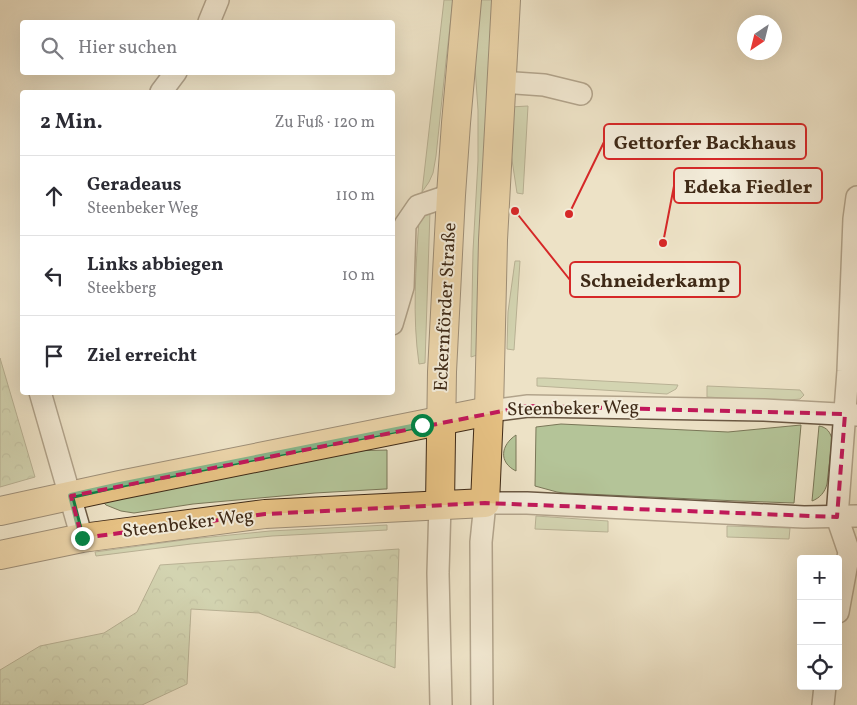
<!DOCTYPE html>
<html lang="de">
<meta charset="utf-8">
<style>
body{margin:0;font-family:Vollkorn,serif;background:#f2f2f3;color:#2b2b33}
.controls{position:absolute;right:15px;bottom:15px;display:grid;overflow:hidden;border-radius:5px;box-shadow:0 5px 20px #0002}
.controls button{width:45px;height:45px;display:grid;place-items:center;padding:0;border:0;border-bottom:1px solid #e1e1e2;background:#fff;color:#2b2b33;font:25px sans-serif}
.compass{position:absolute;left:737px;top:15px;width:45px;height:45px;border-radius:50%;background:#fff;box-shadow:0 5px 20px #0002;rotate:215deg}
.stop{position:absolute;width:15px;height:15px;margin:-11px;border:4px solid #0b8043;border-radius:50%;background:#fff}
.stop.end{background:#0b8043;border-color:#fff;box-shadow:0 1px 5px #0008}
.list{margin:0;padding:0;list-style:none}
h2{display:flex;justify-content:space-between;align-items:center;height:65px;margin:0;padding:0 20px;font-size:21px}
h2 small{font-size:16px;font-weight:400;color:#7c7c81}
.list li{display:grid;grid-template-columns:32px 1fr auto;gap:15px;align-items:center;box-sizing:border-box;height:80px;padding:0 20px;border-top:1px solid #e1e1e2}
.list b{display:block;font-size:19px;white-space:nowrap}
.list p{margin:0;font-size:16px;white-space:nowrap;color:#7c7c81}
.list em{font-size:16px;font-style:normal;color:#7c7c81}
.icon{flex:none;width:28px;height:28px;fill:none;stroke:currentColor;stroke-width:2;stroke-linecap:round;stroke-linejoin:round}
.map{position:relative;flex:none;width:857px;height:705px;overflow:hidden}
.search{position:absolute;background:#fff;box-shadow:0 5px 20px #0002;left:20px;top:20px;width:375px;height:55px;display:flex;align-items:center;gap:12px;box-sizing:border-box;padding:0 18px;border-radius:5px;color:#7c7c81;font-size:19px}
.panel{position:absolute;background:#fff;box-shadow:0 5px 20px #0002;left:20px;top:90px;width:375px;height:305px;border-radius:5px}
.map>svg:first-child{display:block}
</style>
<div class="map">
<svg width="857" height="705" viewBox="0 0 857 705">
<defs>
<pattern id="forest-crowns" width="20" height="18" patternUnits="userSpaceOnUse" patternTransform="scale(1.25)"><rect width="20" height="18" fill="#b4c498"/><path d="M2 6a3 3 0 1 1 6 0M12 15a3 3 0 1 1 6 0" fill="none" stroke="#949f7b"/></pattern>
</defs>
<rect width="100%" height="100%" fill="#ede2c6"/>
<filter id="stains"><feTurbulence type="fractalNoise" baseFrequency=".004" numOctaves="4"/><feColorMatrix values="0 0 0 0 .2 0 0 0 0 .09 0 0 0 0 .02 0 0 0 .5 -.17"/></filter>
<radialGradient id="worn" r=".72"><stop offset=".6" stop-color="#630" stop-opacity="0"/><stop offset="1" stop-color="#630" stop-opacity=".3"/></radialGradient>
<!-- green -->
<g fill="#b4c498" stroke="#7a7758">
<path d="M444,0H453L446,61L436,156L433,173L429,182L422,192Z"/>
<path d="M478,0H492L477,355L471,357L473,251L478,161V110L474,52Z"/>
<path d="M528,106L523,194L517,193L509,140L510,107Z"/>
<path d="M430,211L425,363L419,364C412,316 416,267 419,219Z"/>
<path d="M515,261H520L514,350L507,349L508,312Z"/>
<path d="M537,378H545L678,385L676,389L667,394L537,386Z"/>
<path d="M707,386L800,390L804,395L800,399L778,401L707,397Z"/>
<path d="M561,424L728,432L801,425L794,503L738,501L564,493L557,492L535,486L536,427Z"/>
<path d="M819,426C827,427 831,433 832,440L827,484C825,492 820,498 812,501Z"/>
<path d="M516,435V471C498,462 501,445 516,435Z"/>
<path d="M387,450V489H385L315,493L193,504L134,513L121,511L106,505L104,503L105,501L348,451Z"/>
<path d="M536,516L608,521V532L535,529Z"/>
<path d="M387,525V530L272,536L191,544L96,556L95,552L191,539L270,531Z"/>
<path d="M727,526L790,528L789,539L727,537Z"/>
</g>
<!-- forest -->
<g fill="url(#forest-crowns)" stroke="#7a7758">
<path d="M0,358L35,477L0,487Z"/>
<path d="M399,549L395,668L259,613L191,609L187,684L142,705H0V670L40,646L104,633L137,612L160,565Z"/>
</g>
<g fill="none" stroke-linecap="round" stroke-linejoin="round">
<defs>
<g id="minor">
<path d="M209,22L218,0"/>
<path d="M501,82L544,85L581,94"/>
<path d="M161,92L176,72"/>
<path d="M392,324L403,287L405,225L418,206L451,195"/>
<path d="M40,392L82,538"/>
<path d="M489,411L528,406L764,410L857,415"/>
<path d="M440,504L438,573L441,705"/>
<path d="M838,612L849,552L837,517L848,371L854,219L857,197"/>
<path d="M482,705L481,542L485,503H527L804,517L857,516"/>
<path d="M823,705L825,686"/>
</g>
<g id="major">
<path d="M440,504L442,372L451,195L456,123L467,0"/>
<path d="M0,511L120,485L489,411"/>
<path d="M0,555L82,538L265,514L485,503L489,411L493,240L506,0"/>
</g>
</defs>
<!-- minor casing -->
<use href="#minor" stroke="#6a5843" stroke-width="24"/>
<!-- major casing -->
<use href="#major" stroke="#3f2a17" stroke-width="30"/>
<!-- minor -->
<use href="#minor" stroke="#f3ecda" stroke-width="21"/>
<!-- major -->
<use href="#major" stroke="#e6c183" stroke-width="28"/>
</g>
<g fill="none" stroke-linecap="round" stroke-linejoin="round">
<!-- route -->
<path stroke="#0b8043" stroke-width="6" d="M82,538L71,496L120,485L422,425"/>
</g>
<!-- marked area -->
<path d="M0 0H857V705H0ZM528,406L845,414L837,517L485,503L265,514L82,538L71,496Z" fill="#ede2c6" fill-opacity=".55" fill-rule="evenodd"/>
<path fill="none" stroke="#c2185b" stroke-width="4" stroke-dasharray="10 6" stroke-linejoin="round" d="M528,406L845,414L837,517L485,503L265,514L82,538L71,496Z"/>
<g text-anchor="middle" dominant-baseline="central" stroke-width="4" stroke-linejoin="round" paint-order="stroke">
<!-- street labels -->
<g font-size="19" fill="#3f2a17" stroke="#f3ecda">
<text transform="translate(446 307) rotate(-87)">Eckernförder Straße</text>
<text transform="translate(573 409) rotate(-1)">Steenbeker Weg</text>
<text transform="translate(188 524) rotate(-7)">Steenbeker Weg</text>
</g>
</g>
<!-- callouts -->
<path fill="none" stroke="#d62828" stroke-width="2" d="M569 214L604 142M663 243L674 186M515 211L570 280"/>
<g fill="#d62828" stroke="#f3ecda" stroke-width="2">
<circle cx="569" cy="214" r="5"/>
<circle cx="663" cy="243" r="5"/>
<circle cx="515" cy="211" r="5"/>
</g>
<g fill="#f3ecda" stroke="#d62828" stroke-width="2">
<rect x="604" y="124" width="202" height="35" rx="5"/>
<rect x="674" y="168" width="148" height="35" rx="5"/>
<rect x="570" y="262" width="170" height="35" rx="5"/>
</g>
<g font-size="20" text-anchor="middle" font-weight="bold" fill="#3f2a17">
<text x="705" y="149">Gettorfer Backhaus</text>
<text x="748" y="193">Edeka Fiedler</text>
<text x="655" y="287">Schneiderkamp</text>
</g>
<rect width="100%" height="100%" filter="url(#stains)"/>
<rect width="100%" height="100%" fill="url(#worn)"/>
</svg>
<div class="controls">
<button>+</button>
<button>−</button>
<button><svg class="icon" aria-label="locate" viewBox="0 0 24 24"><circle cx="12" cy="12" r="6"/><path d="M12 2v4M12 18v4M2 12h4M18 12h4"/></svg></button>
</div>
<svg class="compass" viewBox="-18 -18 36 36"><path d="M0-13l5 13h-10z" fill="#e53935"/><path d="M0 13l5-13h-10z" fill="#7c7c81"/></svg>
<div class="stop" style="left:422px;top:425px"></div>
<div class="stop end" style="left:82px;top:538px"></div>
<div class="search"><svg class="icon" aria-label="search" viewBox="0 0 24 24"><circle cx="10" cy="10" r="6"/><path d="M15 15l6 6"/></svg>Hier suchen</div>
<section class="panel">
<h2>2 Min.<small>Zu Fuß · 120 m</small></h2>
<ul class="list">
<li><svg class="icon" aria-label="ahead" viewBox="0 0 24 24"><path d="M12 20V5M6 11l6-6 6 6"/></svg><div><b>Geradeaus</b><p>Steenbeker Weg</p></div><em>110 m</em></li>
<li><svg class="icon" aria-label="left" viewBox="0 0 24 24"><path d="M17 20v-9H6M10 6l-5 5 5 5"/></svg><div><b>Links abbiegen</b><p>Steekberg</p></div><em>10 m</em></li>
<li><svg class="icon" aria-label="arrive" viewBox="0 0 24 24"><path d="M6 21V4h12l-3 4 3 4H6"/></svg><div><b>Ziel erreicht</b></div></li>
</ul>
</section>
</div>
